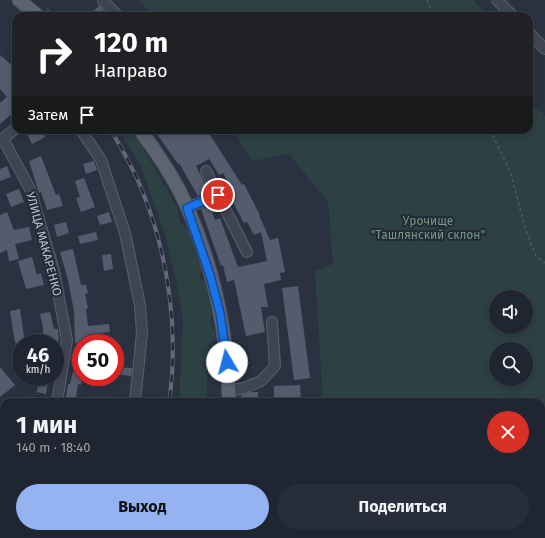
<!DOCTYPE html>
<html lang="ru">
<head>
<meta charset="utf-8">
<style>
	:root { --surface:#202631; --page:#282e39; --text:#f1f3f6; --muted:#a2a5ab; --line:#3d434d; --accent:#95b2f1 }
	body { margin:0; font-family:"Fira Sans",sans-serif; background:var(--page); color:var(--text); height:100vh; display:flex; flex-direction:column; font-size:15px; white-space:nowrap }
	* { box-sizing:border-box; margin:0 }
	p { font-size:13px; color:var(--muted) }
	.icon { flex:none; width:22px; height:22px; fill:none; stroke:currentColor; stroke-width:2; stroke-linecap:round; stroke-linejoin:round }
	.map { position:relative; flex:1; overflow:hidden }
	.panel { position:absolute; left:0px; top:398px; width:545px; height:140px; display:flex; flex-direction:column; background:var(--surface); border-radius:12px 12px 0 0; box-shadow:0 2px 6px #0003,0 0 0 1px var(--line) }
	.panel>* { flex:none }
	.guide { position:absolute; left:12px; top:12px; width:521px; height:122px; border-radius:12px; box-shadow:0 2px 6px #0003,0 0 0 1px var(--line); background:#202124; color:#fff; overflow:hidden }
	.fabs { position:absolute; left:489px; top:290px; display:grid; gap:8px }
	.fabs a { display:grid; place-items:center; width:44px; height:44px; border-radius:50%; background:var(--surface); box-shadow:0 2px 6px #0003,0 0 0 1px var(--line); font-size:20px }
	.speed { position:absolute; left:12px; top:334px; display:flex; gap:8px; font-size:20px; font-weight:700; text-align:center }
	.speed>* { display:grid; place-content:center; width:52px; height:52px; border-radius:50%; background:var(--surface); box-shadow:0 2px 6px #0003,0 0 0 1px var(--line); line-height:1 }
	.speed small { font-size:10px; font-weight:400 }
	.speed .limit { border:6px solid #d22; background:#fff; color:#111 }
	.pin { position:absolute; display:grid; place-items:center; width:34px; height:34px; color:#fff; margin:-17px; border:2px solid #fff; border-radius:50%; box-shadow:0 1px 4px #0007 }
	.me { position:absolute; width:44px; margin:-22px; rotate:352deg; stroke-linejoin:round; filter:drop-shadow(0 0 3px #0008) }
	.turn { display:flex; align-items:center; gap:14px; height:84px; padding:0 16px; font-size:18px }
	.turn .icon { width:52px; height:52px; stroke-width:2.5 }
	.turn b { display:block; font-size:28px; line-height:34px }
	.then { display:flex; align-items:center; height:38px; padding:0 16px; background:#0003; gap:8px; font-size:15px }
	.round { display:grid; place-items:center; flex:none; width:42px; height:42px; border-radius:21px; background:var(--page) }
	.headline { display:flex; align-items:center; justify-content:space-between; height:68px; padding:0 16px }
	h1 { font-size:24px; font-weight:700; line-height:30px }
	.cta { display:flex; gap:8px; margin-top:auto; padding:8px 16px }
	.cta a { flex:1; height:46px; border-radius:24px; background:var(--accent); color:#111; font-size:16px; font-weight:700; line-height:46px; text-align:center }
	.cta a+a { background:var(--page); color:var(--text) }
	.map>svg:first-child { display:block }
	.green { fill:#2d4043; fill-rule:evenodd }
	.building { fill:#545b6c }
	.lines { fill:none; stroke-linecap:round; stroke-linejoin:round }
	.minor-casing { stroke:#5a606c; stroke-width:12 }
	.major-casing { stroke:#484e5b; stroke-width:15 }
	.path { stroke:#4d5d61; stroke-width:1.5; stroke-dasharray:3 3; stroke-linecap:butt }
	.minor { stroke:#3e4551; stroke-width:10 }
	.major { stroke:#5d6471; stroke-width:13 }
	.rail-casing { stroke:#616978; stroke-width:4 }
	.rail { stroke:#232a37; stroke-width:2.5; stroke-dasharray:8; stroke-linecap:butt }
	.route-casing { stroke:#114b97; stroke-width:10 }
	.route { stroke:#1a73e8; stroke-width:7 }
	.labels { text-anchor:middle; stroke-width:4; stroke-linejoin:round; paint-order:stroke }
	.park-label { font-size:12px; fill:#759980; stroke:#232a37 }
	.street-label { font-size:12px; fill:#bcc0cb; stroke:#232a37 }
</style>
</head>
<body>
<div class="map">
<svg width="545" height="538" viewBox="0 0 545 538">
	<rect width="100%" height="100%" fill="#2a3241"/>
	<!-- green -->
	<g class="green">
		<path d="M138,0H473L489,16H152V14Z"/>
		<path d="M529,104L543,113L545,117V538H322V534H541V402H323L315,271L333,264L328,202L289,154L252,161L233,130H529ZM496,297H526V327H496ZM496,349H526V379H496Z"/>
		<path d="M119,130H134L144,144V150L177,207L180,222L189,232L202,270L199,277L205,281L212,313L210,323L215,331L216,341L209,344L208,351L210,359L207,368V402H179L183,320L177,285L164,232L141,167Z"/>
	</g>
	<!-- building -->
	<g class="building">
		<path d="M99,6L109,16H88Z"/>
		<path d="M0,55L16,69V110L0,124V103L7,97L0,89Z"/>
		<path d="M35,130H41L45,137L32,144L27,134Z"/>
		<path d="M154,130H207L242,185L244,184L260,215H259L270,240L278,238L285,272L280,273L281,280L264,284L268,307H261L265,332L246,336L234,280L227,282L223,265L221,266L201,209L210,206L215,220L220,218L238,267L267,261L261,232L254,235L247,222L244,223L228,193L233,191L223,173L219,175L209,159L196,166L208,190L198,196L179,163L178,164Z"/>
		<path d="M41,156L56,195L59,194L63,206L47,210L41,192L39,193L29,161Z"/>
		<path d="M94,161L97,170L86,174L83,164Z"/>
		<path d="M7,166L11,177L0,181V169Z"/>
		<path d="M84,178L95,207L81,212L76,198L80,197L75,181Z"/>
		<path d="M19,189L24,202L11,207L6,194Z"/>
		<path d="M7,212L14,230L29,227L32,240L15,244L19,259L9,261L7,250L0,253V215Z"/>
		<path d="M109,212L112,222L100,225L97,216Z"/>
		<path d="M66,222L69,233L57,237L54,225Z"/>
		<path d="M96,232L98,240L80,244L78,236Z"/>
		<path d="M73,249L81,285H86L88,293L85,294L88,308L86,309L88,326L109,324L110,332L89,334V343H75L74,311L68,280L60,252Z"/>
		<path d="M111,254L113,269L104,271L102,255Z"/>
		<path d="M32,257L37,275L41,273L44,285L26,289L18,261Z"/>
		<path d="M298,286L310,378L294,380L282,288Z"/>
		<path d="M20,309L25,343H15L10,311Z"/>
		<path d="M50,312L54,329H58L59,341H43V327L40,314Z"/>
		<path d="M77,355L81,356V377H83L81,385L78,384L75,402H65L68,384H70L73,372H74Z"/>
		<path d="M0,367L15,385L0,397Z"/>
		<path d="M115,367L132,368L131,376L115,374Z"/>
		<path d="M39,377H49L46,394L37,392Z"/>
		<path d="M300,385L301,402H274V386Z"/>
		<path d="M251,392H258V402H242L241,395Z"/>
	</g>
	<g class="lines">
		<defs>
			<g id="minor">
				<path d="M497,0L513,16"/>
				<path d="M103,1L118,16"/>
				<path d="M529,33L545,49"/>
				<path d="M81,130L101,160L125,233L140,305L142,333L135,402"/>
				<path d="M3,139L30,189L54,271L67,340L57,402"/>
				<path d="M0,141L16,128"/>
				<path d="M218,195L247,252"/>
				<path d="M187,208L218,195L206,171"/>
				<path d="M229,391L244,388L261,381L275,366L272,322"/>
				<path d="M233,534L240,538"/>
				<path d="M5,538L9,534"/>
				<path d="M96,538L97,534"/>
			</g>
			<g id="major">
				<path d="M19,0L38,16"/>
				<path d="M140,130C158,154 176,181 188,209C214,270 228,336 229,402"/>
				<path d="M189,538L192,534"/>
			</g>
		</defs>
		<!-- minor casing -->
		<use href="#minor" class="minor-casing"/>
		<!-- major casing -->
		<use href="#major" class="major-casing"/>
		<!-- path -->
		<g class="path">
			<path d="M427,0L429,5L435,16"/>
			<path d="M47,9L55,16"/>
			<path d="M490,130L510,171L526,231L536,256L545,263"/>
		</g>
		<!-- minor -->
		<use href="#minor" class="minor"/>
		<!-- major -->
		<use href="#major" class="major"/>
		<defs>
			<g id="rail">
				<path d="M111,130C123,151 136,173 144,195C169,260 179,333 169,402"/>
				<path d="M126,538L128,534"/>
			</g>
		</defs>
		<!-- rail casing -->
		<use href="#rail" class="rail-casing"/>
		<!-- rail -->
		<use href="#rail" class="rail"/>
	</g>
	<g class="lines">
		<defs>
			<path id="route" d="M218,195L187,208L210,275L220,313L227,362"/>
		</defs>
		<!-- route casing -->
		<use href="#route" class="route-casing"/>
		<!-- route -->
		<use href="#route" class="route"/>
	</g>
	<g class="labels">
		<!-- park labels -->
		<g class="park-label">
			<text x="428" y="225">Урочище<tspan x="428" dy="14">"Ташлянский склон"</tspan></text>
		</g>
		<!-- street labels -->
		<g class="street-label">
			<text transform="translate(44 244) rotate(75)" y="4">УЛИЦА МАКАРЕНКО</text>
		</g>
	</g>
</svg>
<div class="fabs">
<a><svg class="icon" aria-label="sound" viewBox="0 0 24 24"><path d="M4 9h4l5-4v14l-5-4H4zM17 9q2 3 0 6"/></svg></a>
<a><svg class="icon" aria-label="search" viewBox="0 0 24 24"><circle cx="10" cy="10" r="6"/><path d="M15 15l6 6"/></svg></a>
</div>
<div class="speed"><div>46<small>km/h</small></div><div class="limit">50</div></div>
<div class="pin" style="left:218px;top:195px;background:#d93025"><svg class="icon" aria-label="arrive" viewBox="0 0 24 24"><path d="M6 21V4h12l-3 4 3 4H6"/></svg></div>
<svg class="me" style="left:227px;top:362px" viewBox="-20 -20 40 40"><circle r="19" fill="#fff"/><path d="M0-13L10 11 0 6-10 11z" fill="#1a73e8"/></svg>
<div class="guide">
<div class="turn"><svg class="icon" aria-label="right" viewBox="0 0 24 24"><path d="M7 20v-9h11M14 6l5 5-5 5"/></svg><div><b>120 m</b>Направо</div></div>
<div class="then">Затем<svg class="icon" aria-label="arrive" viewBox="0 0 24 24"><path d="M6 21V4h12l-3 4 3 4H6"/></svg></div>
</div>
<section class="panel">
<div class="headline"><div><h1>1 мин</h1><p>140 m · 18:40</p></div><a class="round" style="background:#d93025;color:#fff"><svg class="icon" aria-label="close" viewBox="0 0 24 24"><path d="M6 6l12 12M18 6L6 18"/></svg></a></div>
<div class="cta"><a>Выход</a><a>Поделиться</a></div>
</section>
</div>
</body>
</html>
